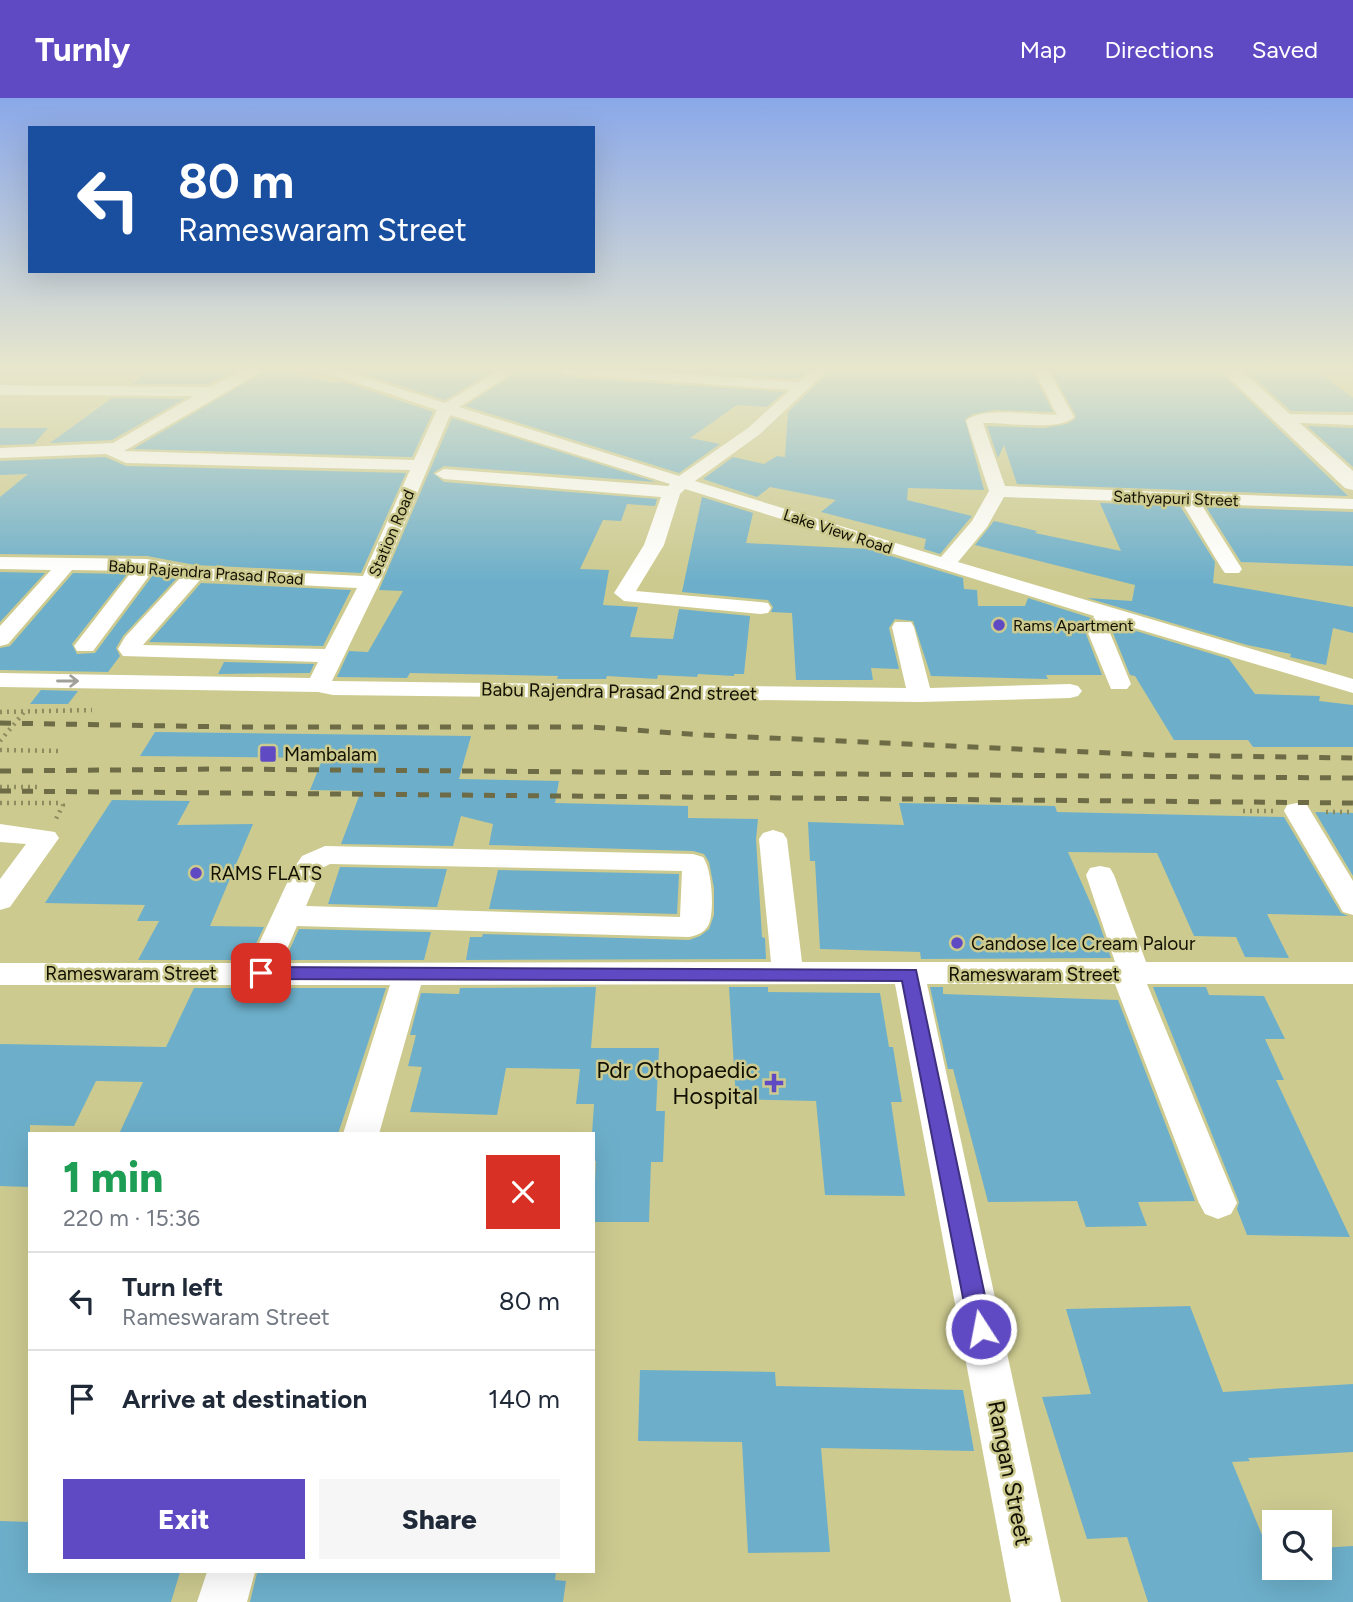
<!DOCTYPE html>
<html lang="en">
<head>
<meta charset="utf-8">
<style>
	:root { --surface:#fff; --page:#f6f6f7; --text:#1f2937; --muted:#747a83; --line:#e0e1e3; --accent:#604ac3 }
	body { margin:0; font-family:Figtree,sans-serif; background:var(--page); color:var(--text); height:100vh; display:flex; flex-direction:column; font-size:26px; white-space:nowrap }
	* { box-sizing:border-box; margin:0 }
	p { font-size:23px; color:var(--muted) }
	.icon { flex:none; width:38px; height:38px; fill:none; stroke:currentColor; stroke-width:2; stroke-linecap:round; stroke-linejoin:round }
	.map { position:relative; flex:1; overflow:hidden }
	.sheet { position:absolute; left:28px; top:1034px; width:567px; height:441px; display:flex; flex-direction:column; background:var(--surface); border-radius:0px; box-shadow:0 7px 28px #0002 }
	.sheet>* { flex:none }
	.guide { position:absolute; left:28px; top:28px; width:567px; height:147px; border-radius:0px; box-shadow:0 7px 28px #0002; background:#1a4fa0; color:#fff; overflow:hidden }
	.buttons { position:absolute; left:1262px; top:1412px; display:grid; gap:14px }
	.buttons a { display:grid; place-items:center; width:70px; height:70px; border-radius:0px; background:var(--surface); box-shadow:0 7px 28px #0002; font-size:35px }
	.pin { position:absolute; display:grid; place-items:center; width:60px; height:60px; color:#fff; margin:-30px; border-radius:14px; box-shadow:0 4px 10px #0006 }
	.me { position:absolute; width:77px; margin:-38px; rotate:349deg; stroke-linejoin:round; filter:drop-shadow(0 0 5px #0008) }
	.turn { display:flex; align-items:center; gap:24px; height:147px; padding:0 35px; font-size:32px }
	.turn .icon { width:91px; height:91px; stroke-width:2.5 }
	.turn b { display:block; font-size:49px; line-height:60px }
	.round { display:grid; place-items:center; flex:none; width:74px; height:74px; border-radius:0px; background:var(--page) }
	.headline { display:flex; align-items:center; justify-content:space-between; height:119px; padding:0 35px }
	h1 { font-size:42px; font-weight:800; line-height:52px; color:#1e9e55 }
	.cta { display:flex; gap:14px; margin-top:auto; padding:14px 35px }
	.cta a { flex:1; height:80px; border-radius:0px; background:var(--accent); color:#fff; font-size:28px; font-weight:800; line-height:80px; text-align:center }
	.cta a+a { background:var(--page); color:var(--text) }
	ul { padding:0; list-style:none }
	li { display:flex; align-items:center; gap:21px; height:98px; padding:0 35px; border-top:2px solid var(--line) }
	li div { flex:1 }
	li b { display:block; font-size:26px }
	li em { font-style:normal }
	header { display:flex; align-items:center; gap:42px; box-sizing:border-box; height:98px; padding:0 35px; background:var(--accent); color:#fff }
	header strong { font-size:33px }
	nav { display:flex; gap:38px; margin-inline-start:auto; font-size:24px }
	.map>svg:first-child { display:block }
	.building { fill:#6dafca }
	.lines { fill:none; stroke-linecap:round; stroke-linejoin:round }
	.path { stroke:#8e8c5f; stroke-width:4.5; stroke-dasharray:2 5; stroke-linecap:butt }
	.minor { fill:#fff; fill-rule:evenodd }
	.major { fill:#fff; fill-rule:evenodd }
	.rail { stroke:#6e6c46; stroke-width:5; stroke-dasharray:11 11; stroke-linecap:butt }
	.oneway { stroke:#a09f99 }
	.route { fill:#604ac3; stroke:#3e307f; stroke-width:2 }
	.poi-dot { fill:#604ac3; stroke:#ccca8f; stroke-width:2.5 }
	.labels { text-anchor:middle; stroke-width:5; stroke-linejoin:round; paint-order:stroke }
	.far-street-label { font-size:16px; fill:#121000; stroke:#ccca8f }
	.far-poi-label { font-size:16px; fill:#121000; stroke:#ccca8f; text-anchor:start }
	.street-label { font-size:19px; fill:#121000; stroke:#ccca8f }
	.poi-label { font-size:19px; fill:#121000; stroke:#ccca8f; text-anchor:start }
	.near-poi-label { font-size:23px; fill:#121000; stroke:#ccca8f; text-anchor:end }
	.near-street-label { font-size:23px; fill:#121000; stroke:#ccca8f }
</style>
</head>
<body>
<header>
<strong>Turnly</strong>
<nav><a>Map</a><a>Directions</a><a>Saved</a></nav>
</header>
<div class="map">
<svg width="1353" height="1504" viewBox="0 0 1353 1504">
	<rect width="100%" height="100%" fill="#ccca8f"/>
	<!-- building -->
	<g class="building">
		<path d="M150,272L167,273L238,272L208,286H132Z"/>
		<path d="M267,272H281L333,285L344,284L433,314L412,359L133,351Z"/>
		<path d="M373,272H495L445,302L363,276Z"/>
		<path d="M521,272H556L566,279L784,294L767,309L737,307L690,340L720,346L679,375L465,308Z"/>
		<path d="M671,272H808L798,281Z"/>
		<path d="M831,272H1025L1032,274L1053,314L995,312L973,316L965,321L984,392L908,390L907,402L972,418L940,456L924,451L926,441L821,414L836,402L770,389L757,399L703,381L733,359L764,366L777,358L785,359L788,314Z"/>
		<path d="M1140,272H1218L1348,398L1017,386L1004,347L998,360L987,328L1044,330L1067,326L1075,321L1076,318L1052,275H1143Z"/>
		<path d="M1245,272H1314L1353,300V314L1291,313Z"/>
		<path d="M112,300L184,301L112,342L50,345Z"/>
		<path d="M452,320L656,384L444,368L433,375L444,384L657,401L655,408L627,406L621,423L603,422L580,471L609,472L603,507L638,509L630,539L673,541L679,511L750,518L744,576H734V578L698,576L697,579L658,577L657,581L607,578L606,581H557L558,578L410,575L407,580L337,579L349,553L368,554L403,493L379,492Z"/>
		<path d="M1307,328L1353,330V369Z"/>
		<path d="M0,330H48L34,346L0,347Z"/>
		<path d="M105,359L126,368L406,375L361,475L195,467L147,458L0,456V399L28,376L0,377V363Z"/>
		<path d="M702,399L753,415L746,445L868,451L963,480L964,491L977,492L978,508H1025L1028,500L1091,520L1086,536L1102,577H1046L1048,581L931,578L913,523L895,521L889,530L899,571L871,570L873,582H796L792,515L771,514L773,509L768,502L682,494Z"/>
		<path d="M1100,405L1180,408L1215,464L1213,485L1353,509V535L1333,530L1326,567L1290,559L1291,556L1247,547L1087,500L1132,503L1135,487L975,447L994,423L1037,433L1035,435L1121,453Z"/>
		<path d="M1206,409L1353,414V468L1241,464Z"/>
		<path d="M0,474L45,475L0,524Z"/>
		<path d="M73,475L127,476L72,546L77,556L95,555L153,477L176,481L123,538L116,550L120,558L108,574L0,572V550L10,548Z"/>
		<path d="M201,485L351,492L323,548L149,544Z"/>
		<path d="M1116,527L1229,561L1255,596L1320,598L1319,603L1353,607V649H1253L1248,642H1174L1135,578L1130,577L1113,535Z"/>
		<path d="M224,564L314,566L310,575L218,576Z"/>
		<path d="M41,592L78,593L68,606H30Z"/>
		<path d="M155,634L471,638L459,681L559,683L555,705L688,708V720L758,721L756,741L762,839L765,840L766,861L466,862L470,839H482L483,836L689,842L700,838L709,831L714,817V790L709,764L704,756L693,753L489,747L493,726L461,718L453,748L341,746L361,693L310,692L323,660L140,658Z"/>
		<path d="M112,702L190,703L177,727L253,726L210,828L264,829L248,862H138L159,823H137L145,807L45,805Z"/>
		<path d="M899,705L1055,708L1057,714L1284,719L1341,815L1348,818L1267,816L1289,860L1245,859L1236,839L1194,838L1157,755L1068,754L1098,822L1111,860L921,861L920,854L820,851L815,763H810L808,724L904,727Z"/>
		<path d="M1315,714L1353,715V778Z"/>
		<path d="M340,769L447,771L437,809L328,806Z"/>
		<path d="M498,772L679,776L677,816L489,811Z"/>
		<path d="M299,831L431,834L424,862H285Z"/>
		<path d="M596,889L591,950H659L656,1013H665L663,1064H651L649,1124H593L596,1063H593L592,1036L594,1006H576L580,971L506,970L497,1017L410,1014L422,969L408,968L416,937H410L421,895L459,896L460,890Z"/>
		<path d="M729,889H768V894L880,895L889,949H893L902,1004H891L905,1098L825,1097L816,1003L736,1001Z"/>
		<path d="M930,889H943V896L1118,902L1195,1103L1138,1104L1147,1128L1086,1129L1077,1103L988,1104L953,971H948Z"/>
		<path d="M1153,889H1206L1209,897L1264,898L1285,941H1265L1284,982H1276L1350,1139L1247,1137L1237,1111L1239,1104Z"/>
		<path d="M194,890H386L338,1036H119L143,984L96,983L74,1028L30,1027V1089L0,1088V946L166,949Z"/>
		<path d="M1190,1208L1223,1294L1353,1286V1354L1248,1360L1250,1363L1232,1364L1269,1454L1274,1453V1470H1320V1450L1353,1448V1504H1148L1127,1439L1087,1441L1042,1299L1091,1296L1066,1211Z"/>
		<path d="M640,1272L775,1274L776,1288L963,1292L974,1353L821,1350L830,1454L748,1455L742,1344L638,1343Z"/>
		<path d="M0,1423L30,1424V1474H180L171,1504H0Z"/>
		<path d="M292,1474H556L555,1482L566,1483L563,1504H250L257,1475Z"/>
	</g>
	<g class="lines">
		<!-- path -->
		<g class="path">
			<path d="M0,614L92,612"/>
			<path d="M0,643L25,613"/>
			<path d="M0,652L60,653"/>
			<path d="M0,689H37"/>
			<path d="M0,705H61L63,707L56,721"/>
			<path d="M1243,713H1275"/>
			<path d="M1326,714H1353"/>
		</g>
		<!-- minor -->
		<g class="minor">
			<path d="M245,272H264L124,353L414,362L437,312L318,272H341L445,305L500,272H518L459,309L679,378L748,330L790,292L566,276L559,272H631L799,284L812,272H828L760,336L695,383L941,459L972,423L989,393L966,323C981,308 1035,317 1057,317L1034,272H1048L1074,319C1059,334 1005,324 983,325L1005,388L1353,401V411L1201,406L1242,471L1239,475H1225L1222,471L1182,405L1004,399L987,429L958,464L1353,581V595L1114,524L1110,535L1131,586L1127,591H1111L1088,535L1094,518L685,391L680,396L664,447L636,493L760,504L768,505L771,510L768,515L760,516L624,503L614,495L644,447L661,399L444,381L435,376L444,371L668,388L670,386L450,317L380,484L332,583L906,590L892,529L895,524H911L914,529L930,590L1070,586L1078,588L1082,593L1078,598L1070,600L920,604L333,597L318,594L0,589V575L310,580L318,564L123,558L118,551L125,539L181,479L152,474L93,553H77L74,548L132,473L72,472L8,546L0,548V528L51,472L0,471V459L147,461L195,470L363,478L410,372L126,365L106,356L0,360V350L113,345L194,298L0,297V287L209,289ZM200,482L357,490L325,551L143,547Z"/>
			<path d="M1285,316L1353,317V327L1279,324L1277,321L1279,318Z"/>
			<path d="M1297,705L1307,707L1353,783V817L1343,814L1284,713L1287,707Z"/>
			<path d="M0,726L55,734L59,740L10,809L0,812V781L26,746L0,744Z"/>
			<path d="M773,732L783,735L787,741L802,864H1115L1086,777L1090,770L1100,768L1110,770L1114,777L1146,864H1353V886H1147L1237,1105L1231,1116L1218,1121L1205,1116L1199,1105L1115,886H927L1061,1504H1011L895,886L421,887L379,1036H343L390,887H0V865H250L294,770L302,758L325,748L693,756L703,759C712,772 714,808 710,823C707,834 698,837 689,839L297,828L281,865L771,864L759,741L763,735ZM330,766L682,773L680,819L306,808L322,770Z"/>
			<path d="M207,1474H255L247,1504H197Z"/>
		</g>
		<!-- major -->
		<path class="major" d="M1221,272H1241L1353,373V392L1345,390Z"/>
		<!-- rail -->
		<g class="rail">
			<path d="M0,625L233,629H589L705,637L1153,657L1353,660"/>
			<path d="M0,673L217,671L1353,680"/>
			<path d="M0,693L1353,705"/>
		</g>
	</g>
	<!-- one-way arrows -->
	<defs><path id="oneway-shaft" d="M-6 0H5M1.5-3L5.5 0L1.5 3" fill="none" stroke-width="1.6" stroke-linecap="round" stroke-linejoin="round" transform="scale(1.75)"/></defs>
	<use class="oneway" href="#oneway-shaft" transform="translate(68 583)"/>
	<!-- sky -->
	<linearGradient id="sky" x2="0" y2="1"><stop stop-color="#8aa8e9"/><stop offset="0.56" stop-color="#e8e7cd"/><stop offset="1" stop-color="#e8e7cd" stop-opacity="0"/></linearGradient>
	<rect width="1353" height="483" fill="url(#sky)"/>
	<!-- route -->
	<path class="route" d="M261,869L916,872L992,1231L989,1239L981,1242L972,1239L969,1231L902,883L261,881L254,880L252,875L254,871Z"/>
	<!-- markers -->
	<g class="poi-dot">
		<circle cx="999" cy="527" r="7"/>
		<rect x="259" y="647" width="18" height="18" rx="3.5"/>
		<circle cx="196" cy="775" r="7"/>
		<circle cx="957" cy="845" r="7"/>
		<path d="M770.5 974.5h7v7h7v7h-7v7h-7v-7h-7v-7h7z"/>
	</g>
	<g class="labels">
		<!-- far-street labels -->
		<g class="far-street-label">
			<text transform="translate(1176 400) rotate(2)" y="6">Sathyapuri Street</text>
			<text transform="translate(838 433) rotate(18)" y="6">Lake View Road</text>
			<text transform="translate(391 435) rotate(-67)" y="6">Station Road</text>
			<text transform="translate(206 474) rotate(4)" y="6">Babu Rajendra Prasad Road</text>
		</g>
		<!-- far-poi labels -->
		<g class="far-poi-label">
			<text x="1013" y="533">Rams Apartment</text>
		</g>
		<!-- street labels -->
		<g class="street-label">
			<text transform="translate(619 593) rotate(1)" y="7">Babu Rajendra Prasad 2nd street</text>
			<text x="131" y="882">Rameswaram Street</text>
			<text x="1034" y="883">Rameswaram Street</text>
		</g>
		<!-- poi labels -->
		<g class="poi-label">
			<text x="284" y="663">Mambalam</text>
			<text x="210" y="782">RAMS FLATS</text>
			<text x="971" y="852">Candose Ice Cream Palour</text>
		</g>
		<!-- near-poi labels -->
		<g class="near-poi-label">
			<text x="758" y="980">Pdr Othopaedic<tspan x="758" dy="26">Hospital</tspan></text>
		</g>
		<!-- near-street labels -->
		<g class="near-street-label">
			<text transform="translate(1010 1375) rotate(79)" y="8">Rangan Street</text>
		</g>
	</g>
</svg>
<div class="buttons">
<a><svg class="icon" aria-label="search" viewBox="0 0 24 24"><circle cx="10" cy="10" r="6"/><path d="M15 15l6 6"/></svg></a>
</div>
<div class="pin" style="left:261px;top:875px;background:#d93025"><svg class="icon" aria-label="arrive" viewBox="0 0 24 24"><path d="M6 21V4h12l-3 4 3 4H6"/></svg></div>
<svg class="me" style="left:981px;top:1231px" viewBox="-20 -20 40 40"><circle r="17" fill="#604ac3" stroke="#fff" stroke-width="3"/><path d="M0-11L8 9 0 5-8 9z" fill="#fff"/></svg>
<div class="guide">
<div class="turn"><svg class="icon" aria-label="left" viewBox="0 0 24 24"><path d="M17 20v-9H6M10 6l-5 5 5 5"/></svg><div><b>80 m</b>Rameswaram Street</div></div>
</div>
<section class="sheet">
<div class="headline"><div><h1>1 min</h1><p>220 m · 15:36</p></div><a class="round" style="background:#d93025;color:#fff"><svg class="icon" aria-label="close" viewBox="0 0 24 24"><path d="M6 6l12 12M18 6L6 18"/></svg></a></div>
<ul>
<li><svg class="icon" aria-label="left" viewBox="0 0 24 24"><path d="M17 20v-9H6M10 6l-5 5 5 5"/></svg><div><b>Turn left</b><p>Rameswaram Street</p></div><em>80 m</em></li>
<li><svg class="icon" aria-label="arrive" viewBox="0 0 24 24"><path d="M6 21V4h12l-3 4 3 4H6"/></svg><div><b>Arrive at destination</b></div><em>140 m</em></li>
</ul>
<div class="cta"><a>Exit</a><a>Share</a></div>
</section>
</div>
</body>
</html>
